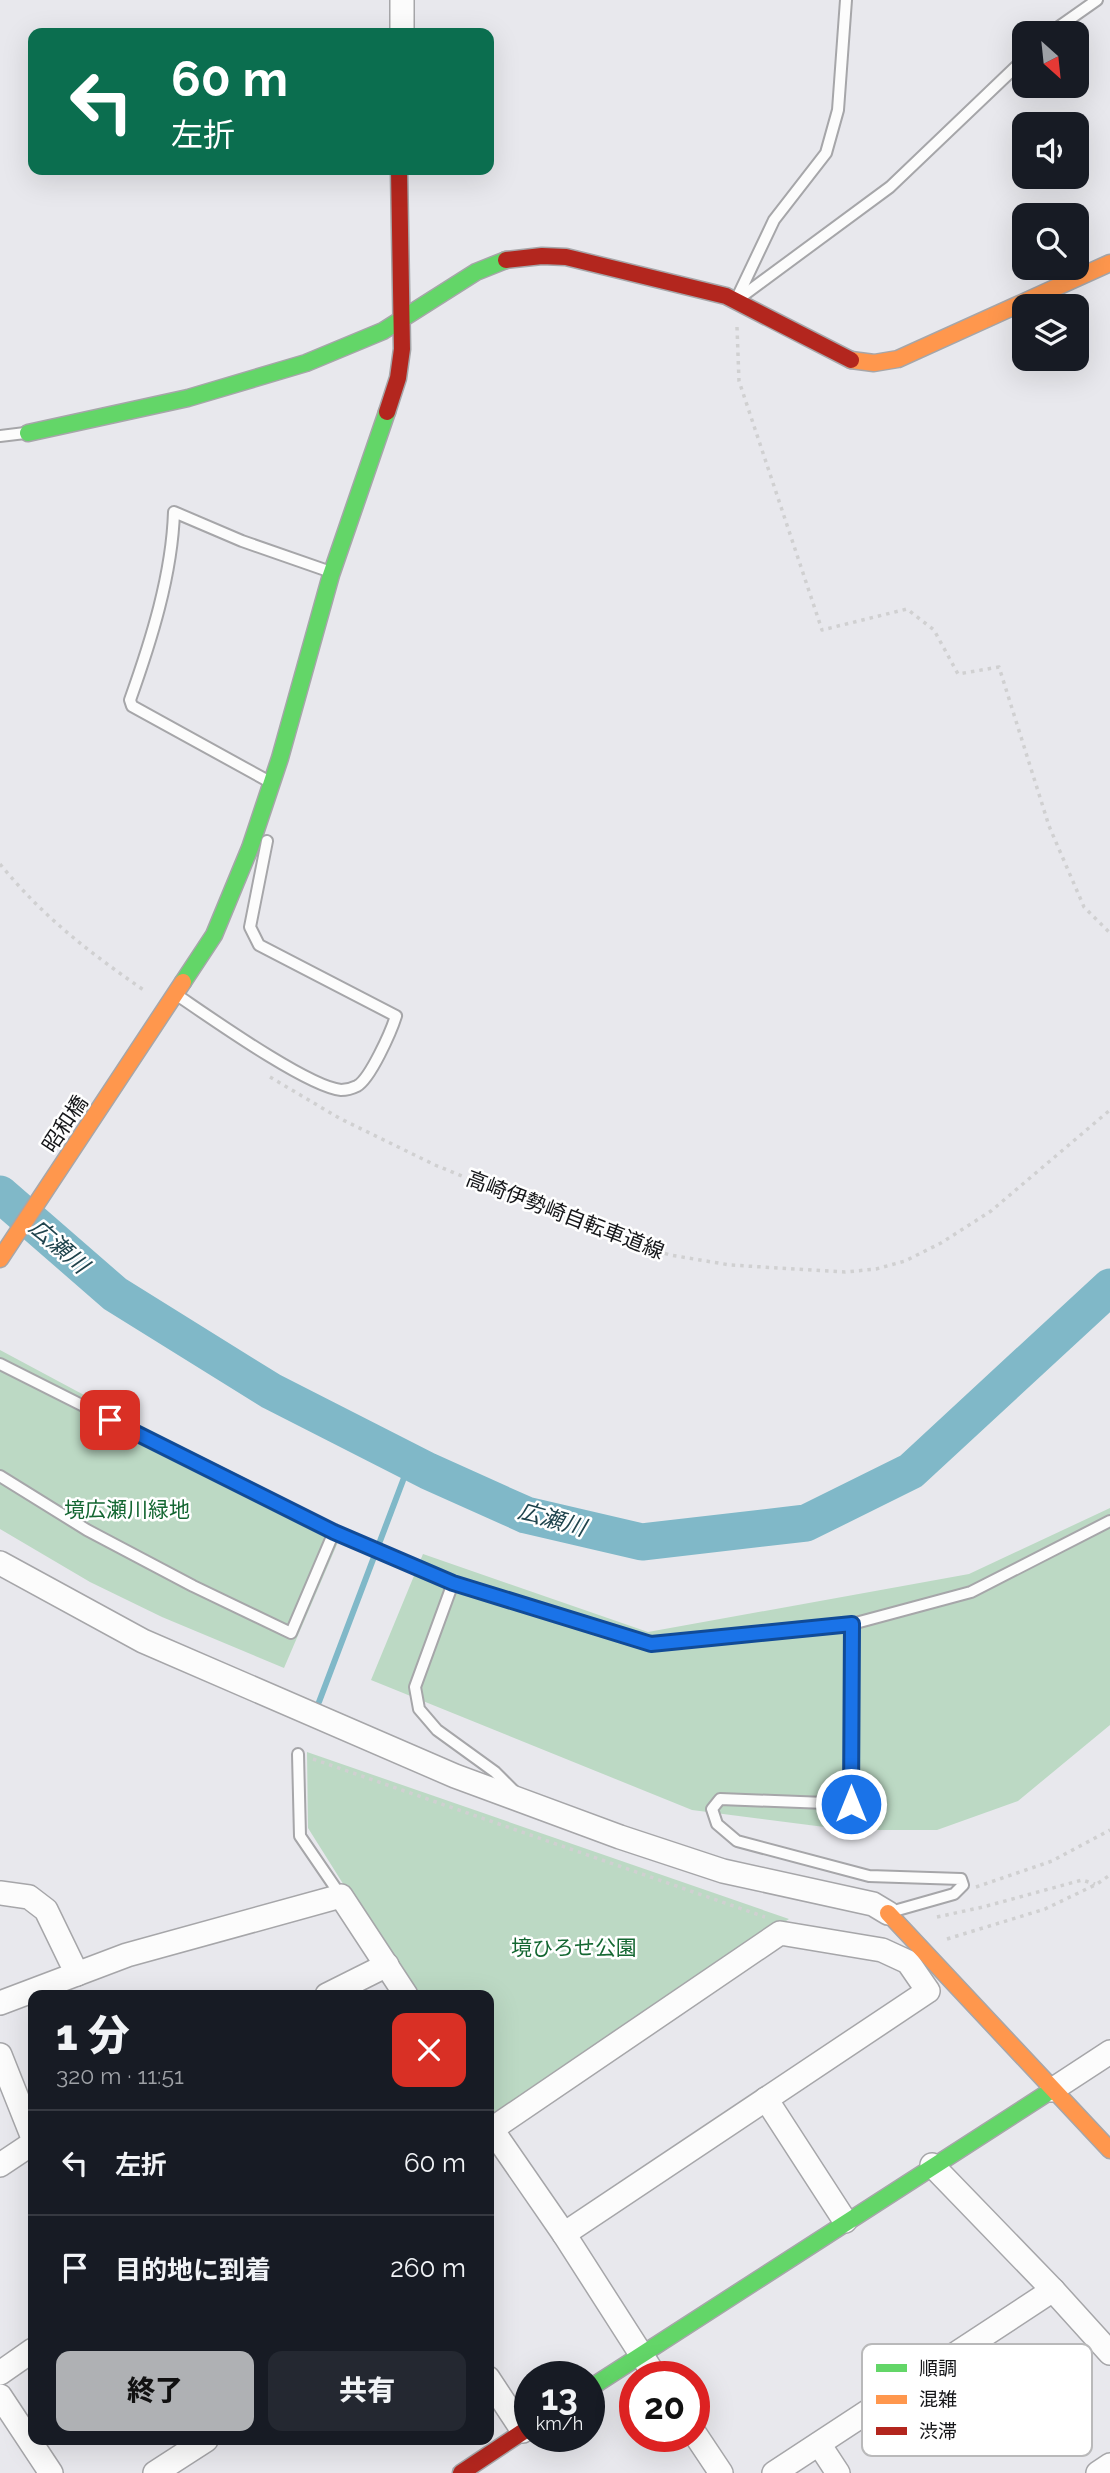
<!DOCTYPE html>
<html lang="ja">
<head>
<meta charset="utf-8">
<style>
	:root { --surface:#171b24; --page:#242831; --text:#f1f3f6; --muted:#9ea1a6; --line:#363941; --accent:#afb1b4 }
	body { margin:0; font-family:Raleway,"Noto Sans JP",sans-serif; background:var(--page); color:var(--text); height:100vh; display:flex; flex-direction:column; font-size:26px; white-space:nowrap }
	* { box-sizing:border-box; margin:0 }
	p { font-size:23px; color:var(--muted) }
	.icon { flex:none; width:38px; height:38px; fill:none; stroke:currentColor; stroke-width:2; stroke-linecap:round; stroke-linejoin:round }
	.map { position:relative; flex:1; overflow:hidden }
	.side { position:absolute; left:28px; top:1990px; width:466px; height:455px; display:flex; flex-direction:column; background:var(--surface); border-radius:14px; box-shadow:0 7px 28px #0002 }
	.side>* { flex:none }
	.banner { position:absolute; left:28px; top:28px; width:466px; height:147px; border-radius:14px; box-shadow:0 7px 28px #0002; background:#0b6e4f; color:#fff; overflow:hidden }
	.needle { width:46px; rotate:153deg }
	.controls { position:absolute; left:1012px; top:21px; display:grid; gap:14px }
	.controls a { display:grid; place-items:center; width:77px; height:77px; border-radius:14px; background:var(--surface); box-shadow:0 7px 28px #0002; font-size:35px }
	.speed { position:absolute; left:514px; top:2361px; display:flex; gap:14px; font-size:35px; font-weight:700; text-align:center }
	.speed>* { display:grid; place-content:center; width:91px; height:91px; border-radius:50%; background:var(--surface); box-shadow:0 7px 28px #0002; line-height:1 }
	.speed small { font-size:18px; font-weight:400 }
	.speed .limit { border:10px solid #d22; background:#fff; color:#111 }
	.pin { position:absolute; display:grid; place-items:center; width:60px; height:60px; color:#fff; margin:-30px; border-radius:14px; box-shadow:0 4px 10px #0006 }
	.me { position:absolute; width:77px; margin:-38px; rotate:0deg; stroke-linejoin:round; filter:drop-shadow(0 0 5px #0008) }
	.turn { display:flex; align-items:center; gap:24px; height:147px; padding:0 28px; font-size:32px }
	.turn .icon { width:91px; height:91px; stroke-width:2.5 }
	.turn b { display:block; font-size:49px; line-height:60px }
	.round { display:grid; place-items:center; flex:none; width:74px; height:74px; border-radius:14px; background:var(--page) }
	.head { display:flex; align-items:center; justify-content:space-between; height:119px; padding:0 28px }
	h1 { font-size:42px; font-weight:800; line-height:52px }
	.cta { display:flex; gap:14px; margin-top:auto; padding:14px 28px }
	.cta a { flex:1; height:80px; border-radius:14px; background:var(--accent); color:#111; font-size:28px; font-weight:800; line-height:80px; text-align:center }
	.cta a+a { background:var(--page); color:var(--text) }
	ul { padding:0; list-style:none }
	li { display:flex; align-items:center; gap:21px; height:105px; padding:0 28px; border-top:2px solid var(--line) }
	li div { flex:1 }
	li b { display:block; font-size:26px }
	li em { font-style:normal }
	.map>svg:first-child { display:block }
	.green { fill:#bcd9c4 }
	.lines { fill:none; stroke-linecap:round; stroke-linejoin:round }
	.stream { stroke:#80b8c8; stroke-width:6 }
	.river { stroke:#80b8c8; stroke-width:37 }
	.lane-casing { stroke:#a6a6a9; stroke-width:14 }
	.street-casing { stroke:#a6a6a9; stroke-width:26 }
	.fast-casing { stroke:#a6a6a9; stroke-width:19 }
	.slow-casing { stroke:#a6a6a9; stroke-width:19 }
	.jam-casing { stroke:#a6a6a9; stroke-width:19 }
	.path { stroke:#d0d0d1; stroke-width:3.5; stroke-dasharray:3.5 5; stroke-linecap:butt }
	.lane { stroke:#fcfcfc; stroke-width:10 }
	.street { stroke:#fcfcfc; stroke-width:23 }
	.fast { stroke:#63d668; stroke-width:16 }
	.slow { stroke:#ff974d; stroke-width:16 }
	.jam { stroke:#b3261e; stroke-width:16 }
	.route-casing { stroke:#114b97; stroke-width:18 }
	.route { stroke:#1a73e8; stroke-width:12 }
	.labels { text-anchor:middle; stroke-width:5; stroke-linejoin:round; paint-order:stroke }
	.street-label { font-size:21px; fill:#151619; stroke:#fff }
	.park-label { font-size:21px; fill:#146732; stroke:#fff }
	.water-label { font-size:23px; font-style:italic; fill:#1f444d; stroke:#fff }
	.key { fill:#fff; stroke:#b9b9ba; stroke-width:2 }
	.key-label { font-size:19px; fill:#151619 }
</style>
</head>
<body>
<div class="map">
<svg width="1110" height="2473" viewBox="0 0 1110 2473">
	<rect width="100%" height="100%" fill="#e8e8ed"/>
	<!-- green -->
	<g class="green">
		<path d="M0,1350L140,1425L344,1528L284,1668L162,1617L90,1582L0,1529Z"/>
		<path d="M1110,1508V1725L1018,1801L937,1830H848L692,1810L371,1680L423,1554L648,1632L969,1574Z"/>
		<path d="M307,1752L789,1919L492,2123L488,2116V1995H413L308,1828Z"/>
	</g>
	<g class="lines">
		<!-- stream -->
		<path class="stream" d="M319,1702L410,1462"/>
		<!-- river -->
		<path class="river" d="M0,1194L115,1294L271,1391L428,1471L526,1515L642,1542L806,1523L911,1471L1110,1287"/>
		<defs>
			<g id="lane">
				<path d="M1050,33L1097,0"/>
				<path d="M741,297L890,187L1024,59"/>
				<path d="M737,298L774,220L826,153L838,110L846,0"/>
				<path d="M0,436L25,433"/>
				<path d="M270,782L132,706L130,700C151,641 172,575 174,512L242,541L331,572"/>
				<path d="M177,995C208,1016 308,1087 341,1090C345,1090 353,1088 357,1086C370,1079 391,1032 396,1016L259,945L250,927L267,841"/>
				<path d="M0,1364L334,1532L453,1583L651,1644L852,1624L971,1592L1110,1521"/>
				<path d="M0,1476L87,1530L193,1586L291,1633L334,1532"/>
				<path d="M453,1583L415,1687L419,1709L437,1730L495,1772L514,1791"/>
				<path d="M852,1624L851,1804L720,1799L712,1809L717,1824L737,1841L869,1876L961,1879L963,1885L954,1894L894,1911"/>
				<path d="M298,1754L300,1836L341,1896"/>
			</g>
			<g id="street">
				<path d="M402,33V0"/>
				<path d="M0,1563L143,1641L455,1776L620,1837L723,1871L873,1904L888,1913"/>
				<path d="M0,1893L29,1897L46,1910L77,1974"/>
				<path d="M327,1995L387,1965"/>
				<path d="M0,2003L127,1955L341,1896L406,1995"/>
				<path d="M0,2055L33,2138"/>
				<path d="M1052,2090L1110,2052"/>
				<path d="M766,2099L845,2221"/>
				<path d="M488,2124L564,2234L655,2376"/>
				<path d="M492,2129L780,1933L882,1950L908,1962L928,1991L564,2234"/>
				<path d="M0,2165L33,2143"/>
				<path d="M932,2165L1053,2290L1110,2353"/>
				<path d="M0,2373L33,2350"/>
				<path d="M488,2378L523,2431"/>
				<path d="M0,2396L51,2473"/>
				<path d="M695,2434L721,2473"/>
				<path d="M819,2444L838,2473"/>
				<path d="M155,2473L206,2440"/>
				<path d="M774,2473L1053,2290"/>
				<path d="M1098,2473L1110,2465"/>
			</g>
			<g id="fast">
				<path d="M28,433L188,398L306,363L383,331L476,272L506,260"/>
				<path d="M183,982L214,935L250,848L280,758L331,575L387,412"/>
				<path d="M590,2388L1052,2090"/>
			</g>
			<g id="slow">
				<path d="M851,360L874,363L898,359L1110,263"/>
				<path d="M0,1259L183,982"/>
				<path d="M888,1913L1110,2150"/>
			</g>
			<g id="jam">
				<path d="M506,260L542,256L566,257L726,296L851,360"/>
				<path d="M387,412L398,378L402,349L399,170"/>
				<path d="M461,2473L530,2427"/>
			</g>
		</defs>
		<!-- lane casing -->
		<use href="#lane" class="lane-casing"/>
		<!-- street casing -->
		<use href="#street" class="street-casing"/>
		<!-- fast casing -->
		<use href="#fast" class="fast-casing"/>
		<!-- slow casing -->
		<use href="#slow" class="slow-casing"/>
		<!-- jam casing -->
		<use href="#jam" class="jam-casing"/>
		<!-- path -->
		<g class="path">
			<path d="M737,327L739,381L822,630L907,609L934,630L958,674L999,667L1049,826L1084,907L1110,933"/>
			<path d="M0,864C44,918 89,952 145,991"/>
			<path d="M270,1077L339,1118L435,1165L609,1236L670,1255L730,1265L845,1272L876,1269L905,1261L941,1243L991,1211L1110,1110"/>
			<path d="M313,1759L765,1917"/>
			<path d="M976,1887L1052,1861L1110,1830"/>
			<path d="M937,1917L983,1907L1082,1880L1095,1884"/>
			<path d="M947,1939L1045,1909L1097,1884L1110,1875"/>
		</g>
		<!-- lane -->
		<use href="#lane" class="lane"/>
		<!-- street -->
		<use href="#street" class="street"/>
		<!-- fast -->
		<use href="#fast" class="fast"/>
		<!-- slow -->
		<use href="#slow" class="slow"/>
		<!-- jam -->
		<use href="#jam" class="jam"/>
	</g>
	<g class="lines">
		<defs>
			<path id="route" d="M110,1420L334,1532L453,1583L651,1644L852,1624L851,1804"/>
		</defs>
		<!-- route casing -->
		<use href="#route" class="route-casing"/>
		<!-- route -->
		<use href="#route" class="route"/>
	</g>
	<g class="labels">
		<!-- street labels -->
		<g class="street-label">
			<text transform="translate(65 1124) rotate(-56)" y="7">昭和橋</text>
			<text transform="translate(565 1215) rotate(21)" y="7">高崎伊勢崎自転車道線</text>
		</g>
		<!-- park labels -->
		<g class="park-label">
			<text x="127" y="1517">境広瀬川緑地</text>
			<text x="574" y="1955">境ひろせ公園</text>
		</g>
		<!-- water labels -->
		<g class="water-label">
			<text transform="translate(59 1246) rotate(41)" y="8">広瀬川</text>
			<text transform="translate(552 1519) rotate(16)" y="8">広瀬川</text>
		</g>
	</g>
	<!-- legend -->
	<rect x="862" y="2344" width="230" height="112" rx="10" class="key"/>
	<rect x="876" y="2364" width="31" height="8" fill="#63d668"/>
	<rect x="876" y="2395" width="31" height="9" fill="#ff974d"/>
	<rect x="876" y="2427" width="31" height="8" fill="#b3261e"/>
	<g class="key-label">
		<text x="919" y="2375">順調</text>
		<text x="919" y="2406">混雑</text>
		<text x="919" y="2438">渋滞</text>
	</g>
</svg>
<div class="controls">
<a><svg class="needle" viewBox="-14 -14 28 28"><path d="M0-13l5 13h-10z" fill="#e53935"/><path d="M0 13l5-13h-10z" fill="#9ea1a6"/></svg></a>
<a><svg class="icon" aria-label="sound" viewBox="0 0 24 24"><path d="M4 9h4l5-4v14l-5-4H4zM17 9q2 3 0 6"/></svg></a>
<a><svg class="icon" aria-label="search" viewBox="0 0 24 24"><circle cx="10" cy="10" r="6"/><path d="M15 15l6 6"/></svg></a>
<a><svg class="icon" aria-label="layers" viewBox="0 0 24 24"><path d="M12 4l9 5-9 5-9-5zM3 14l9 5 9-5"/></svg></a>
</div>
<div class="speed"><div>13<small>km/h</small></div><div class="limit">20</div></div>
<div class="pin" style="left:110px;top:1420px;background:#d93025"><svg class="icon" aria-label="arrive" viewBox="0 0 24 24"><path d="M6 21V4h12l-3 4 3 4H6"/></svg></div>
<svg class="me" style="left:851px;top:1804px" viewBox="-20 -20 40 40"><circle r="17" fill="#1a73e8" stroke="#fff" stroke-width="3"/><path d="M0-11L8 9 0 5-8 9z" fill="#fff"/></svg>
<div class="banner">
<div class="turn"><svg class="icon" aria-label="left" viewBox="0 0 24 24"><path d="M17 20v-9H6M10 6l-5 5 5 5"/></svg><div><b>60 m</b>左折</div></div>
</div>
<section class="side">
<div class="head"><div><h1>1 分</h1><p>320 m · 11:51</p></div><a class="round" style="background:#d93025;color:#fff"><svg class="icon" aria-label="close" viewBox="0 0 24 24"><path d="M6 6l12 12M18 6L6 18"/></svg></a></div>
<ul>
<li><svg class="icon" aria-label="left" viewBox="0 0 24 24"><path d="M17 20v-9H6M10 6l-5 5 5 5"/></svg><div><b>左折</b></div><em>60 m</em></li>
<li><svg class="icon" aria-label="arrive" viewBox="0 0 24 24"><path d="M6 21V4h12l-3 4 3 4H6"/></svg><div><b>目的地に到着</b></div><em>260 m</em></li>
</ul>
<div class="cta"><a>終了</a><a>共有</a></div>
</section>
</div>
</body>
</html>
